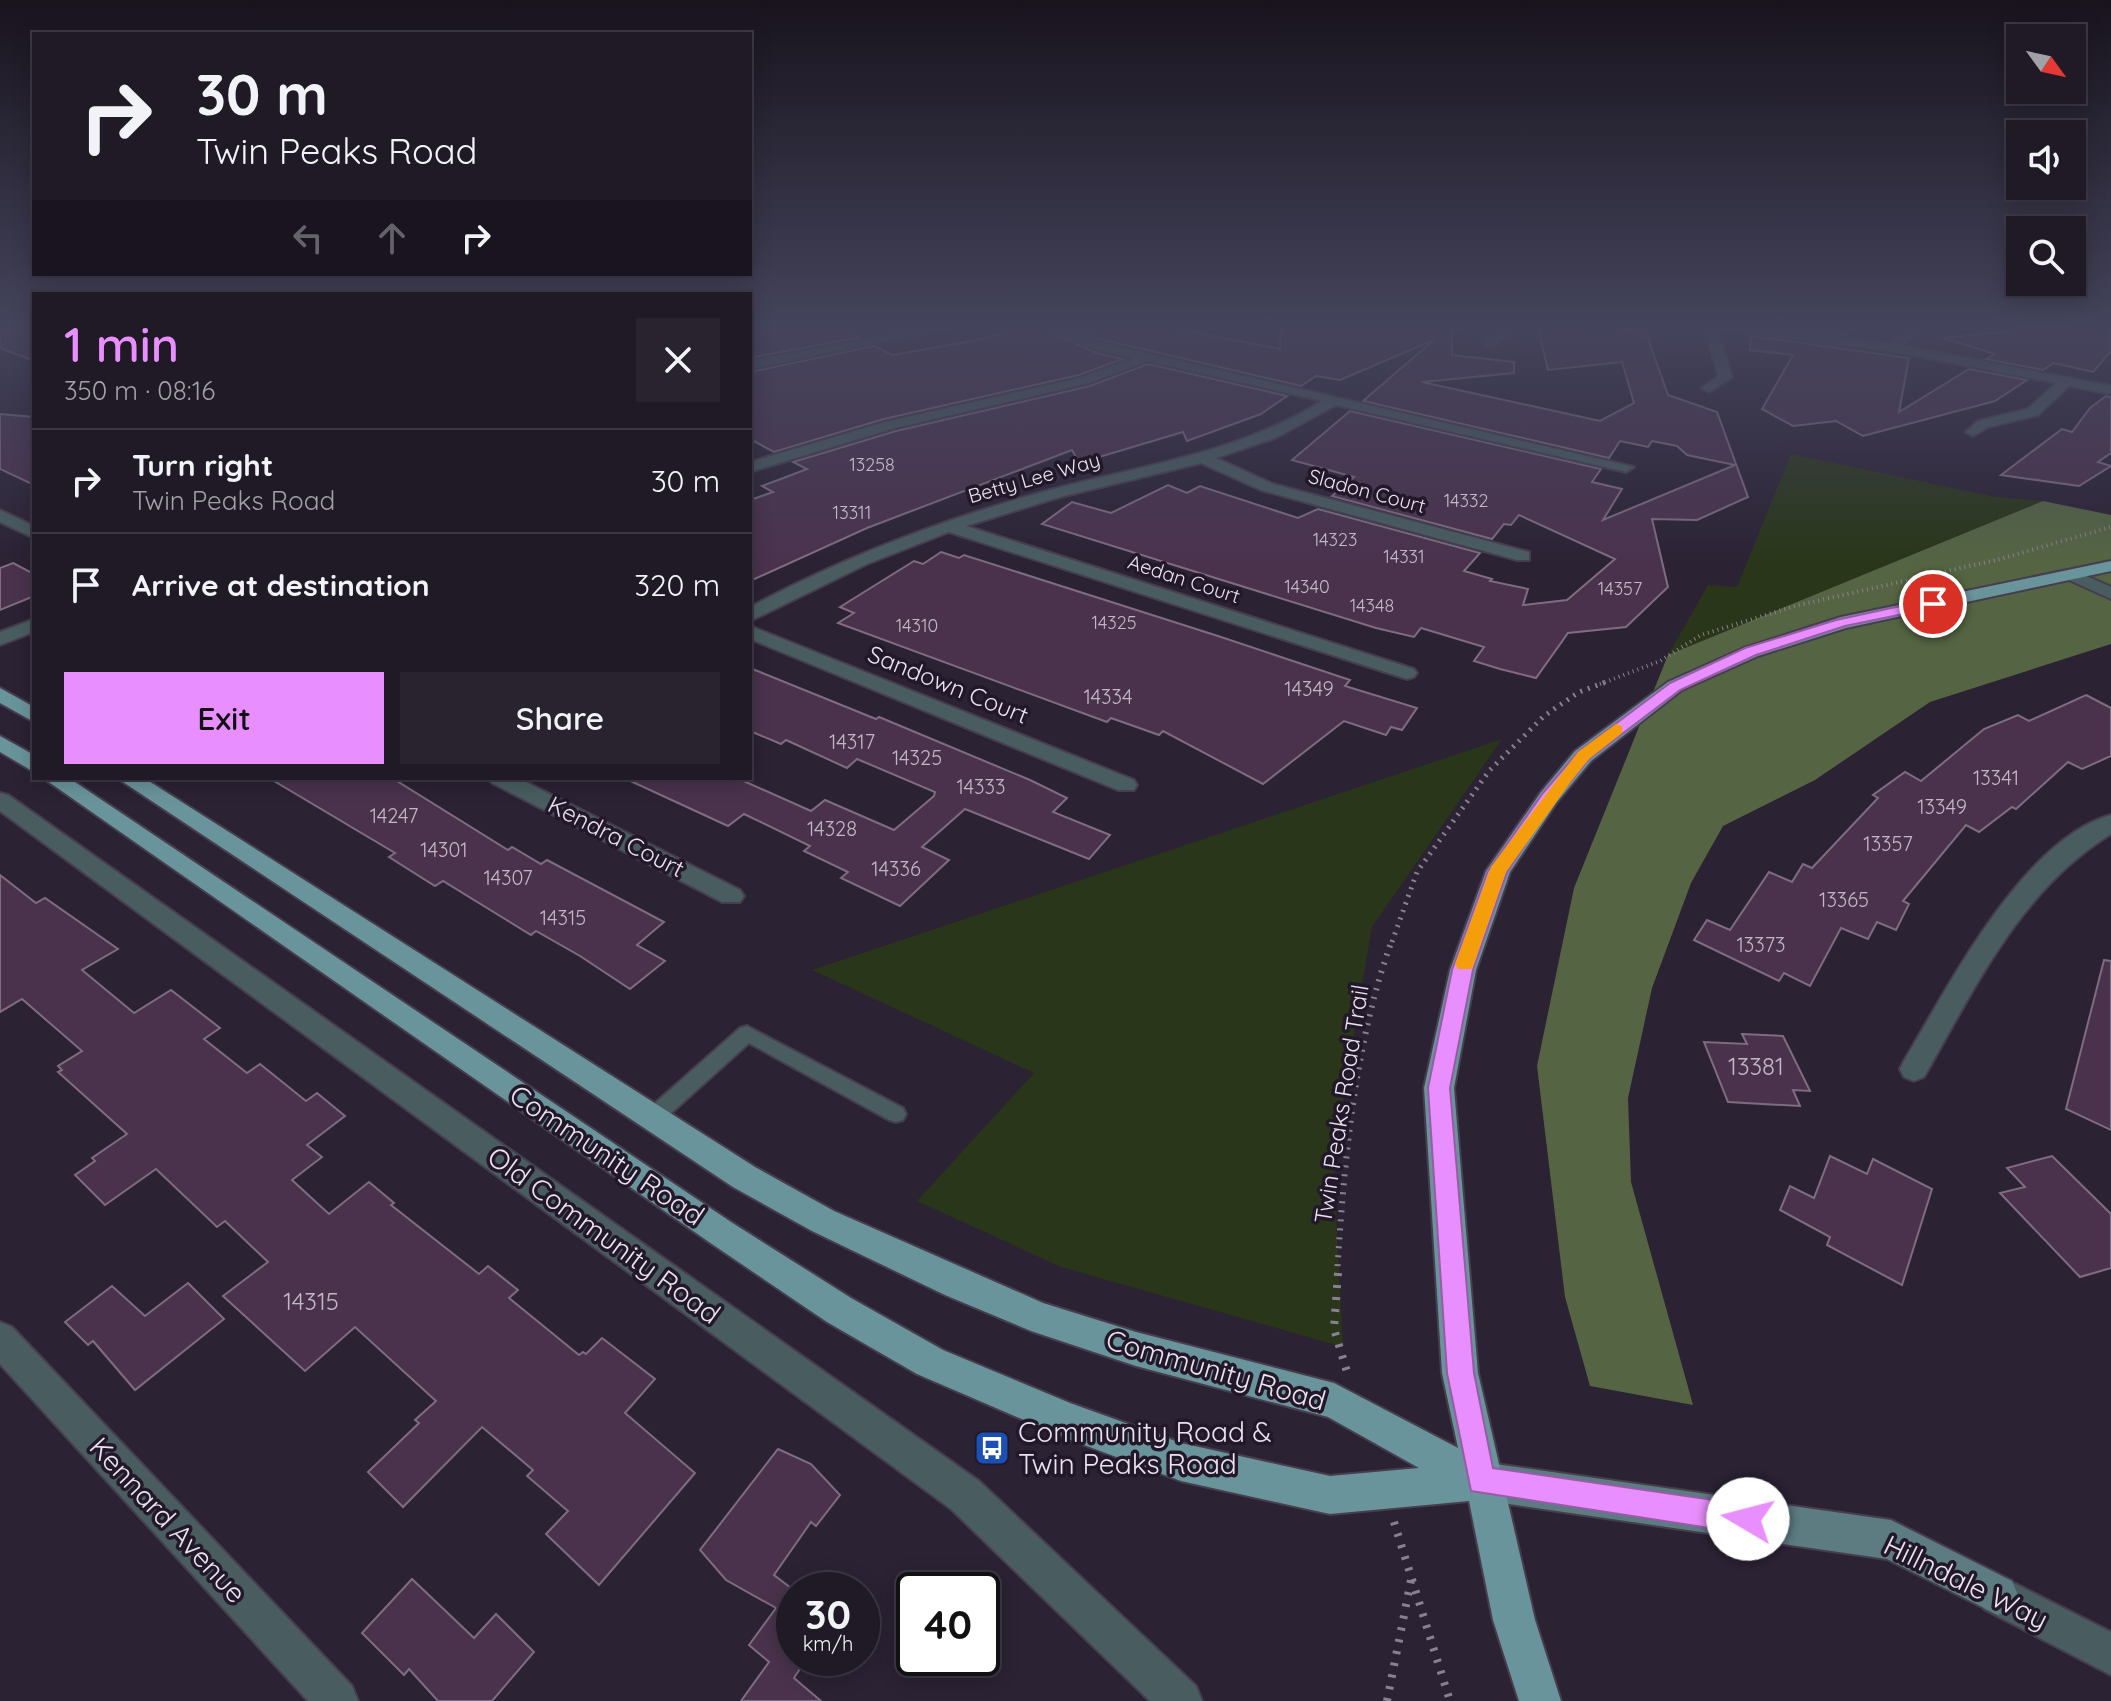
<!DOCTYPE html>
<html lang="en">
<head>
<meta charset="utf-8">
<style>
	:root { --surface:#201a27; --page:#28232f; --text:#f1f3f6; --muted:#a2a1a7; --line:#3d3844; --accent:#e98efe }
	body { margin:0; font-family:Quicksand,sans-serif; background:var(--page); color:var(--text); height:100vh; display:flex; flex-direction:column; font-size:30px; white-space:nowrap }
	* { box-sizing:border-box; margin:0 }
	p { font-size:26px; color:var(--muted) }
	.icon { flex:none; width:44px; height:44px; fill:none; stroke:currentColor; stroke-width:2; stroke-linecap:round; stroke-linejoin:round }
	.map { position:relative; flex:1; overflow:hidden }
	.panel { position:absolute; left:32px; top:292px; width:720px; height:488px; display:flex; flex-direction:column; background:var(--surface); border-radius:0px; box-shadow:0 4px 20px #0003,0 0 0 2px var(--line) }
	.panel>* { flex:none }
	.top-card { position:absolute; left:32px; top:32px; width:720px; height:244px; border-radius:0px; box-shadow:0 4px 20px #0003,0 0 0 2px var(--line); background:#201a27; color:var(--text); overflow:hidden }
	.needle { width:52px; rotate:123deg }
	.fabs { position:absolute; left:2006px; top:24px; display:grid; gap:16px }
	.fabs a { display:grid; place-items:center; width:80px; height:80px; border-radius:0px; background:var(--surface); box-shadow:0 4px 20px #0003,0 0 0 2px var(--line); font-size:40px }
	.speed { position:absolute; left:776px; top:1572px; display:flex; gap:16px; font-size:40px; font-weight:700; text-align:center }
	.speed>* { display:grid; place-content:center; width:104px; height:104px; border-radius:50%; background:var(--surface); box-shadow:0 4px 20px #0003,0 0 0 2px var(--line); line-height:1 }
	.speed small { font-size:20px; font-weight:400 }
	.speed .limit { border:4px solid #111; border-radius:12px; background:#fff; color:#111 }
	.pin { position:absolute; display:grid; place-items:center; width:68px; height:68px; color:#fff; margin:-34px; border:4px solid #fff; border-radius:50%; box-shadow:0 2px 8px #0007 }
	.me { position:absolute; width:88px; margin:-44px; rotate:278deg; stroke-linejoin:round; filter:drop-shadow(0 0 6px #0008) }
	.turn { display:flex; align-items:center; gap:28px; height:168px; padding:0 32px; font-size:36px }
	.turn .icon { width:104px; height:104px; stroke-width:2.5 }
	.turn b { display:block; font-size:56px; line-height:68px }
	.lanes { display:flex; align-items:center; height:76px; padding:0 32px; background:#0003; justify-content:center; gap:40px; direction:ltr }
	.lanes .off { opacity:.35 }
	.round { display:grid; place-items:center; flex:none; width:84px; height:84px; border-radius:0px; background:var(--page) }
	.headline { display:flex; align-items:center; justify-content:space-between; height:136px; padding:0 32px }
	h1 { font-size:48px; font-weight:600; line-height:60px; color:var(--accent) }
	.cta { display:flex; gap:16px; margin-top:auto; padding:16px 32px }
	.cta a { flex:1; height:92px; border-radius:0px; background:var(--accent); color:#111; font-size:32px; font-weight:600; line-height:92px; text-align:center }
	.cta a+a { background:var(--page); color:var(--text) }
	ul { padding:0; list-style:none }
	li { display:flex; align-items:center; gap:24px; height:104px; padding:0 32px; border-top:2px solid var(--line) }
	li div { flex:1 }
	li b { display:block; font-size:30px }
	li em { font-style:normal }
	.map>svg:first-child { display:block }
	.green { fill:#293619 }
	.forest { fill:#556543 }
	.building { fill:#4a324d; stroke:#7e6d80; stroke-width:2 }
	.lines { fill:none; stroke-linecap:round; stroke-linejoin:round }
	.lane-casing { stroke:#463d4e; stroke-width:4 }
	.street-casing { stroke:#463d4e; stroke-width:4 }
	.secondary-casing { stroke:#463d4e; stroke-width:4 }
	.primary-casing { stroke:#463d4e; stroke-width:4 }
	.path-far3 { stroke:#898190; stroke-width:4; stroke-dasharray:1 4; stroke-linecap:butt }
	.path-far2 { stroke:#898190; stroke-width:5; stroke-dasharray:2 6; stroke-linecap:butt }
	.path-far1 { stroke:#898190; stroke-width:6; stroke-dasharray:2 7; stroke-linecap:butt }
	.path { stroke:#898190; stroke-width:8; stroke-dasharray:3 9; stroke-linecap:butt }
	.lane { fill:#495d61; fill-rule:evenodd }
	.street { fill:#495d61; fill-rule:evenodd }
	.secondary { fill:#5c7c82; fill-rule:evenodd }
	.primary { fill:#6a949b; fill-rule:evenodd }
	.route { fill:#e98efe; stroke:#975ca5; stroke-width:2 }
	.slow { fill:#f59e0b }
	.labels { text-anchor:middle; stroke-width:7; stroke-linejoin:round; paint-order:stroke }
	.far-number-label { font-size:18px; fill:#c1b7c6 }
	.far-street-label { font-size:20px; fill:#e9e3ef; stroke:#22182a }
	.number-label { font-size:20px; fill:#c1b7c6 }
	.street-label { font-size:24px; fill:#e9e3ef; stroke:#22182a }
	.near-number-label { font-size:24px; fill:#c1b7c6 }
	.near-street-label { font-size:28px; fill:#e9e3ef; stroke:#22182a }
	.near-poi-label { font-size:28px; fill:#e9e3ef; stroke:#22182a; text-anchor:start }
</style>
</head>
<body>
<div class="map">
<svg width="2111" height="1701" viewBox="0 0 2111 1701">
	<rect width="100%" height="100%" fill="#2b2234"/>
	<!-- green -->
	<g class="green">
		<path d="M1791,454L1996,497L2043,501L1668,655L1708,585L1737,587Z"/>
		<path d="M1502,739L1372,927L1333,1158L1343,1347L1061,1267L917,1201L1034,1073L812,970Z"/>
	</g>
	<!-- forest -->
	<path class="forest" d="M2043,501L2111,515V644L1930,702L1815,780L1723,826L1691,883L1652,988L1628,1098L1631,1182L1693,1405L1590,1386L1565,1297L1537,1066L1574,888L1668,655Z"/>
	<!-- building -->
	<g class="building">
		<path d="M0,325H34V361L0,348Z"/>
		<path d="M782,325H840L859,337L750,358V333Z"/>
		<path d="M1005,325H1035L1097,353L1123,359L1079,375L884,419L774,452L750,439V372L874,346L893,355L977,340L1004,333Z"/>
		<path d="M1063,325H1157L1280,349L1281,325H1469L1452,332V355L1514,362V373L1422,382L1600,421L1634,403L1622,362L1548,370L1537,325L1645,330L1668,395L1717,412L1748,497L1697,520L1652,519L1668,587L1626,627L1568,633L1536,678L1500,669L1474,661L1484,647L1421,628L1414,637L1376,628L1042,524L1072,502L1111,513L1168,485L1187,493L1200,486L1298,518L1318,509L1480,553L1464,571L1492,579L1490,581L1528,589L1523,605L1567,600L1615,559L1519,515L1511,525L1504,524L1492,539L1332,496L1354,477L1292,460L1350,411L1601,469L1592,482L1622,489L1603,520L1735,465L1687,455L1677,446L1652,441L1648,447L1620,441L1609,458L1363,401L1434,340L1340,380L1316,376L1301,386L1108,341Z"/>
		<path d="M1767,325H1856L1847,335Z"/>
		<path d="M2002,325H2111V351L2093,372L2054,363L2043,370L1986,359L1995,354L1943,338L2013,331Z"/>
		<path d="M1751,336L1909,358L1899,412L1969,369L2027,380L1995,401L1863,436L1836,421L1793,426L1762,409L1793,355L1750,350Z"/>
		<path d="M1148,364L1287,396L1261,414L1187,441L1183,432L1079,463L1072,450L867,528L750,581V500L773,492L762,486L807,469L793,462L896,431L1090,386Z"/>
		<path d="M2106,396L2111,397V453L2098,462L2111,466L2079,486L2001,475L2062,429L2072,432L2090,408Z"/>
		<path d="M0,414L34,417V485L0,469Z"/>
		<path d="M941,552L959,558L964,555L1218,636L1350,680L1345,686L1417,708L1402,730L1391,727L1386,735L1344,721L1263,784L1163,731L1159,735L1111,718L1107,722L838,623L854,613L840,607L914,561L923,564Z"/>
		<path d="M13,563L34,574V596L0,610V568Z"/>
		<path d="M750,668L876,719L879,717L1030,780L1067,798L1053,812L1110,835L1089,859L965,809L922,847L949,860L900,906L841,878L848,872L804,851L810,846L744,814L728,826L624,778H737L811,811L825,800L894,830L934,796L935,792L857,759L847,768L786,740L781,744L750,731Z"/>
		<path d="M2086,695L2111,708V756L2082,769L2068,762L2016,809L2012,807L1979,832L1966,825L1903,901L1909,904L1896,930L1877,922L1868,939L1841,928L1810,986L1784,973L1779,981L1694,940L1707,920L1730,930L1769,872L1792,882L1803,864L1812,868L1878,798L1873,795L1905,772L1921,781L1984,729L2018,715L2029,721Z"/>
		<path d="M269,778H392L508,850L512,847L541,864L547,860L664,922L637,945L665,961L630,989L580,956L536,931L531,935L443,881L435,886L389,857L395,853Z"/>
		<path d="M0,875L36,903L45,898L118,949L82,970L134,1013L171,990L220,1028L204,1039L247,1073L260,1064L306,1101L317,1093L345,1116L307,1145L322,1157L292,1180L329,1214L369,1182L394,1203L391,1205L479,1274L488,1266L518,1290L509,1298L579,1355L583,1352L586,1354L602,1338L655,1379L625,1413L695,1473L599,1585L546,1534L568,1511L527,1476L533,1470L482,1427L403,1507L368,1472L419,1423L415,1420L436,1401L355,1327L305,1371L223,1296L268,1262L225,1221L217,1227L156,1169L105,1205L75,1175L95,1161L92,1158L127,1134L58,1072L62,1070L58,1066L82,1051L22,999L0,1012Z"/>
		<path d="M2104,960L2111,961V1130L2066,1109Z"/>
		<path d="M1742,1034L1783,1036L1810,1091L1793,1090L1800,1106L1728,1102L1704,1042L1747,1044Z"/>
		<path d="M1830,1156L1867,1174L1873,1159L1932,1189L1902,1285L1827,1245L1830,1237L1780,1210L1790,1186L1814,1198Z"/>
		<path d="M2052,1156L2111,1214V1268L2080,1277L2000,1193L2025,1187L2007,1168Z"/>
		<path d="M188,1283L224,1319L135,1390L93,1341L88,1345L65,1322L112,1286L145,1316Z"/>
		<path d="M778,1449L811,1464L840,1495L816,1526L811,1522L774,1575L791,1588L794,1584V1658H807L794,1678L821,1701H741L769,1662L749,1645L776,1608L726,1580L700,1550Z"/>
		<path d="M412,1579L474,1638L496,1614L534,1652L492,1701H438L409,1669L404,1675L362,1633Z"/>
	</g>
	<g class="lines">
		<defs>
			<path id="lane" d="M747,1026L903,1108L906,1114L903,1120L896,1122L889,1120L749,1043L659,1124L652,1126L645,1124L642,1118L645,1112L740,1028Z"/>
			<g id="street">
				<path d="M937,325H961L750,369V361Z"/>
				<path d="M1038,325H1055L1107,344L1634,467L1626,472L1336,405L1275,438L1216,458L1273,484L1529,552V560H1517L1261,490L1201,463L1060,497L966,526L1414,669L1417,673L1414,677L1407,679L949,532L867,564L750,621V607C846,556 946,518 1050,490C1143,465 1239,453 1322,401L1148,361L1089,383L895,428L750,472V462L885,422L1080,378L1134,358L1098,350Z"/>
				<path d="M1498,325H1510L1511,332L1493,346H1485V340L1499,331Z"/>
				<path d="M1704,325H1745L1891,344L1909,325H1922L1903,346L2111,386V394L2069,386L2038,415L1988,427L1973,436L1966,432L1978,421L2028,409L2056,383L1896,352L1717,329L1732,377L1709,392L1702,388L1718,376Z"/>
				<path d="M0,510L34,526V538L0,522Z"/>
				<path d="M2073,570L2111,587V599L2067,579V571Z"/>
				<path d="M34,619V632L0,645V632Z"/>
				<path d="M750,626L1134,780L1137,785L1134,790H1118L750,639Z"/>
				<path d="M489,778H518L740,890L744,896L740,902H722L492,783Z"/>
				<path d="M0,793L8,795L979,1481L1196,1686L1202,1701H1150L951,1509L0,811Z"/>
				<path d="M2111,815V834C2020,890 1975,988 1924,1077L1914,1081L1904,1077L1900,1069L1904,1061C1948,987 2023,839 2111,815Z"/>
				<path d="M0,1322L12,1327L352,1686L358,1701H308L0,1364Z"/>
				<path d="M1998,1575L2111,1632V1675L1984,1609L1978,1595L1984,1581Z"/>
			</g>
			<path id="secondary" d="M1481,1462L1891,1520L2012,1581L2018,1595L2012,1609L1998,1615L1887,1559L1481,1500L1468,1494L1462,1481L1468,1468Z"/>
			<g id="primary">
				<path d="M2111,561V571L1846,628L1758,656L1682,690L1591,761L1557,802L1510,872L1476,970L1454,1088L1478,1373L1535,1620L1561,1701H1519L1493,1620L1469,1501L1330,1514L1181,1481L1068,1439L917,1374L827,1322L709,1242L43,778H69L731,1222L851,1298L943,1350L1070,1403L1181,1443L1330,1476L1419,1468L1328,1417L1136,1366L1031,1331L945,1295L812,1231L733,1187L117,778H144L755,1167L834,1211L1043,1303L1136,1332L1334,1383L1458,1448L1442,1373L1424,1088L1450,970L1486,871L1541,792L1575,751L1668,682L1744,648L1841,617Z"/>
				<path d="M0,688L34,707V722L0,703Z"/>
				<path d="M0,736L34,755V772L0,752Z"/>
			</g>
		</defs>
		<!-- lane casing -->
		<use href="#lane" class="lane-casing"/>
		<!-- street casing -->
		<use href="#street" class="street-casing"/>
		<!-- secondary casing -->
		<use href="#secondary" class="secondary-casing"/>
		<!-- primary casing -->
		<use href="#primary" class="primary-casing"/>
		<!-- path-far3 -->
		<path class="path-far3" d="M1600,684L1660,661L1701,635L1795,606L2000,559L2111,527"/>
		<!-- path-far2 -->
		<path class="path-far2" d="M1392,942L1417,872L1489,771L1544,716L1579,692L1606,682"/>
		<!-- path-far1 -->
		<path class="path-far1" d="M1337,1275C1344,1164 1354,1045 1392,940"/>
		<!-- path -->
		<g class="path">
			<path d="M1338,1273L1334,1329L1348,1375"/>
			<path d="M1394,1522L1450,1701"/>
			<path d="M1387,1701L1411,1580"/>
		</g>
		<!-- lane -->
		<use href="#lane" class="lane"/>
		<!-- street -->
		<use href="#street" class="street"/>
		<!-- secondary -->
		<use href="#secondary" class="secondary"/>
		<!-- primary -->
		<use href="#primary" class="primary"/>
	</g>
	<!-- sky -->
	<linearGradient id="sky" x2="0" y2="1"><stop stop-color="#18131d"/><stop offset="0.58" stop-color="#44445c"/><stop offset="1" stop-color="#44445c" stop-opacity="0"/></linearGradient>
	<rect width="2111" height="563" fill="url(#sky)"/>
	<!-- route -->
	<path class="route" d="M1933,599L1938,601V607L1845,626L1756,655L1680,690L1589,759L1555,800L1507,872L1473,970L1450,1088L1474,1373L1493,1468L1748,1505L1759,1509L1763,1519L1759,1530L1748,1534L1471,1491L1447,1373L1428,1088L1452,970L1488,871L1543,793L1578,752L1670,683L1745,648L1836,620Z"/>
	<!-- slow -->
	<path class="slow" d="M1616,724L1622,726V733L1589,759L1572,780L1506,872L1472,969H1458L1455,964L1491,867L1578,752Z"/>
	<!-- icons -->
	<defs>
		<symbol id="bus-square" viewBox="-11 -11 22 22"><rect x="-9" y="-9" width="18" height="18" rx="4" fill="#1a4fb4" stroke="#22182a"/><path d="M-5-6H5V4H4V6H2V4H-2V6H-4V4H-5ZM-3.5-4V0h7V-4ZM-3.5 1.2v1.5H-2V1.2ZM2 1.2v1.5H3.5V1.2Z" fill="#fff"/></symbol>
	</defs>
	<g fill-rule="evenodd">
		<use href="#bus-square" x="972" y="1428" width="40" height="40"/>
	</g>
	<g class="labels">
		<!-- far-number labels -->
		<g class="far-number-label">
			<text x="872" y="471">13258</text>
			<text x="1466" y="507">14332</text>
			<text x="852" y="519">13311</text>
			<text x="1335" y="546">14323</text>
			<text x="1404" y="563">14331</text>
			<text x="1307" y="593">14340</text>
			<text x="1620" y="595">14357</text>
			<text x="1372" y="612">14348</text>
			<text x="1114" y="629">14325</text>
			<text x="917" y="632">14310</text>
		</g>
		<!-- far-street labels -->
		<g class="far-street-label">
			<text transform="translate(1034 478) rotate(-16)" y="7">Betty Lee Way</text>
			<text transform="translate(1367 491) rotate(15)" y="7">Sladon Court</text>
			<text transform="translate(1184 579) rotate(18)" y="7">Aedan Court</text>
		</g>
		<!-- number labels -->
		<g class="number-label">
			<text x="1309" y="696">14349</text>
			<text x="1108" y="704">14334</text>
			<text x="852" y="749">14317</text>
			<text x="917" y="765">14325</text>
			<text x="1996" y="785">13341</text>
			<text x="981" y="794">14333</text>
			<text x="1942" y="814">13349</text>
			<text x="394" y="823">14247</text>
			<text x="832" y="836">14328</text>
			<text x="1888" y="851">13357</text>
			<text x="444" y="857">14301</text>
			<text x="896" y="876">14336</text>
			<text x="508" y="885">14307</text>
			<text x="1844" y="907">13365</text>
			<text x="563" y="925">14315</text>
			<text x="1761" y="952">13373</text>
		</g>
		<!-- street labels -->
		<g class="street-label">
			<text transform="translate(948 685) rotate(22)" y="8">Sandown Court</text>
			<text transform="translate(616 837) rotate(27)" y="8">Kendra Court</text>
			<text transform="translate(1342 1104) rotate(-81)" y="8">Twin Peaks Road Trail</text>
		</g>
		<!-- near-number labels -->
		<g class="near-number-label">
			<text x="1756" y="1075">13381</text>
			<text x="311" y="1310">14315</text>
		</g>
		<!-- near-street labels -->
		<g class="near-street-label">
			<text transform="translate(607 1155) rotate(34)" y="10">Community Road</text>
			<text transform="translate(604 1235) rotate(36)" y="10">Old Community Road</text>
			<text transform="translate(1216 1370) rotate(16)" y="10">Community Road</text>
			<text transform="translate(168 1520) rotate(47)" y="10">Kennard Avenue</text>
			<text transform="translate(1966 1582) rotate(26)" y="10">Hillndale Way</text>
		</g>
		<!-- near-poi labels -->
		<g class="near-poi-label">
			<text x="1018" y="1442">Community Road &amp;<tspan x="1018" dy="32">Twin Peaks Road</tspan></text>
		</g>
	</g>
</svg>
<div class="fabs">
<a><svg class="needle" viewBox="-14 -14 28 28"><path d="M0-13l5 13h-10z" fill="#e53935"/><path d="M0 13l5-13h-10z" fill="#a2a1a7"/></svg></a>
<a><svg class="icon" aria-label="sound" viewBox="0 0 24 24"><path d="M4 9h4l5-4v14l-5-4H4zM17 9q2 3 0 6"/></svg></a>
<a><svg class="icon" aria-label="search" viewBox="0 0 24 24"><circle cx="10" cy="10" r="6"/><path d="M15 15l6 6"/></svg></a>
</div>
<div class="speed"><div>30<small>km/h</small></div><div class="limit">40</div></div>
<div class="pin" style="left:1933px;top:604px;background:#d93025"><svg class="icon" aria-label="arrive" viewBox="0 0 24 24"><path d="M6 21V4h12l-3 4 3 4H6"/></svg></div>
<svg class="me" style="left:1748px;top:1519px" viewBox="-20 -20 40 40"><circle r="19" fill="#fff"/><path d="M0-13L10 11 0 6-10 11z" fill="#e98efe"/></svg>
<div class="top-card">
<div class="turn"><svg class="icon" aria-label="right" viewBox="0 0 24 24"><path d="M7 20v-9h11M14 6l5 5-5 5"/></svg><div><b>30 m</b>Twin Peaks Road</div></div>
<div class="lanes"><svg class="icon off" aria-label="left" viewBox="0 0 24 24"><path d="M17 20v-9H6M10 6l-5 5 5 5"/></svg><svg class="icon off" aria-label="ahead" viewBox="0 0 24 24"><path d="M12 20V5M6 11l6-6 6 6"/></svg><svg class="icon" aria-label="right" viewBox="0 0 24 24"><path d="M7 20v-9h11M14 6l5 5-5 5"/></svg></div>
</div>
<section class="panel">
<div class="headline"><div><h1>1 min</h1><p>350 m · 08:16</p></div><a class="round"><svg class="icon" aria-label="close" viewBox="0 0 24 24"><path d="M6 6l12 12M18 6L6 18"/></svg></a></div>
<ul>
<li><svg class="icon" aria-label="right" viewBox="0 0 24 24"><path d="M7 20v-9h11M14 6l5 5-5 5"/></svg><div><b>Turn right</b><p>Twin Peaks Road</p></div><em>30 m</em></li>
<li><svg class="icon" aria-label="arrive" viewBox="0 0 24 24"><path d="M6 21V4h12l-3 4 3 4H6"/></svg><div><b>Arrive at destination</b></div><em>320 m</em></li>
</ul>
<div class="cta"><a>Exit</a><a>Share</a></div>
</section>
</div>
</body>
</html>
